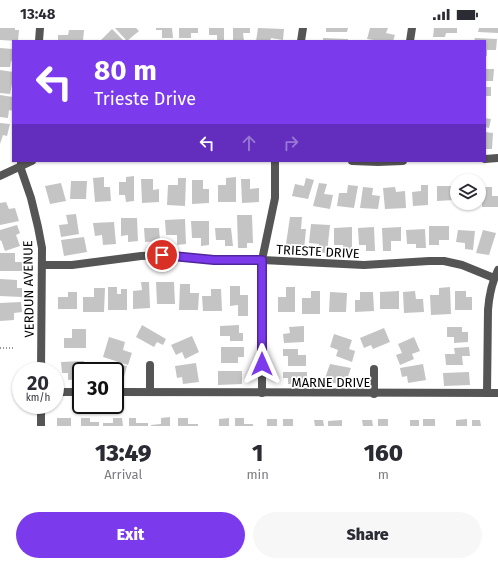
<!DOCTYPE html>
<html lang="en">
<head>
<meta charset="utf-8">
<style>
	:root { --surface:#fff; --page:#f7f7f7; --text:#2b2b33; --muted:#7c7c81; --accent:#7c3aed }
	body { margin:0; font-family:"Fira Sans",sans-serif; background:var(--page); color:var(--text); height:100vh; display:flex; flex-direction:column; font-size:15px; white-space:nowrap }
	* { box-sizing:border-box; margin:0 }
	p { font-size:13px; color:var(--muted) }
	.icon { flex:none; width:22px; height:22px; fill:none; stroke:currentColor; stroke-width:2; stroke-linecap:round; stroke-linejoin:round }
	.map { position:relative; height:398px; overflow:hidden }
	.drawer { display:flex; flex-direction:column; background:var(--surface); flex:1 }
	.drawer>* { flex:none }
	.guide { position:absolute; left:12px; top:12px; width:474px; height:122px; border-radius:0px; box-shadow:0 1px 3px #0004; background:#7c3aed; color:#fff; overflow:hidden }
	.fabs { position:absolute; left:450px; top:146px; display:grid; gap:8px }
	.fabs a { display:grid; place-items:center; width:36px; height:36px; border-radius:50%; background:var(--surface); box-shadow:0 1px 3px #0004; font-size:20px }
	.speed { position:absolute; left:12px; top:334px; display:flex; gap:8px; font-size:20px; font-weight:700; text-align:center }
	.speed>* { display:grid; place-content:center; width:52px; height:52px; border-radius:50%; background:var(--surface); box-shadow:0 1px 3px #0004; line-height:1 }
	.speed small { font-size:10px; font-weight:400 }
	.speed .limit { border:2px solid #111; border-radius:6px; background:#fff; color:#111 }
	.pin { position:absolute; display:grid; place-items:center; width:34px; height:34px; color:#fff; margin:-17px; border:2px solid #fff; border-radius:50%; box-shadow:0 1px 4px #0007 }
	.me { position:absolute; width:44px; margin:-22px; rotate:0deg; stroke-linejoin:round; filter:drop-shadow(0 0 3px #0008) }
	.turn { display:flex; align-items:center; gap:14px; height:84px; padding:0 16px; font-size:18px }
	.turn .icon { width:52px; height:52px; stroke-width:2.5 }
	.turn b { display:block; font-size:28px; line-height:34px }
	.lanes { display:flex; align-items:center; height:38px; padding:0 16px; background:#0003; justify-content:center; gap:20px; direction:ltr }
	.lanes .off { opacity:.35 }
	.eta { display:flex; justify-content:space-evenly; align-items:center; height:68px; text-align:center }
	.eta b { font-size:24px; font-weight:800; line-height:28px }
	.primary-button { display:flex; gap:8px; margin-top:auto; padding:8px 16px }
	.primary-button a { flex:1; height:46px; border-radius:24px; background:var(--accent); color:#fff; font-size:16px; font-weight:800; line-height:46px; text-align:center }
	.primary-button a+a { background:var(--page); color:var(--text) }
	.status { display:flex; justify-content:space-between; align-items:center; height:28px; padding:0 20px; background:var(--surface); direction:ltr }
	.status svg { height:11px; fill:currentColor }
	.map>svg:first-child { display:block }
	.building { fill:#c4c4c4 }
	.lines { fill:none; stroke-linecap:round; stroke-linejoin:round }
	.path { stroke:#777; stroke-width:1.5; stroke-dasharray:1 2; stroke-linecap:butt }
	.street { stroke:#555; stroke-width:8 }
	.route-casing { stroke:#51269a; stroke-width:10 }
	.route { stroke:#7c3aed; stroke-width:7 }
	.labels { text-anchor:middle; stroke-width:3.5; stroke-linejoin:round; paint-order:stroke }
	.street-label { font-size:13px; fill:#000; stroke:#fff }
</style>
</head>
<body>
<div class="status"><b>13:48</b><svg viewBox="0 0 49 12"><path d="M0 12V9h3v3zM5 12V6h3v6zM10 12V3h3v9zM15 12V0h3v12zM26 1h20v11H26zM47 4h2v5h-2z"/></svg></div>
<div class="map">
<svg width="498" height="398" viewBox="0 0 498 398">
	<rect width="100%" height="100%" fill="#fff"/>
	<!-- building -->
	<g class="building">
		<path d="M0,0H15V2H19L18,13L0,12Z"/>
		<path d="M115,0H136L139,3L127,13Z"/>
		<path d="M156,0H172L173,10H162V2H156Z"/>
		<path d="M179,0H198V5H191V10H179Z"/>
		<path d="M209,0H224V12L217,13V7H209Z"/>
		<path d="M233,0H250V5H243L244,13H233Z"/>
		<path d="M258,0L284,1L283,12L271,10L270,13H256Z"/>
		<path d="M326,0H348L347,4H326Z"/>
		<path d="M370,0H388L386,5L395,7L393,13H381L367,11Z"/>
		<path d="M434,0H457V5H446L445,9H433Z"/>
		<path d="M479,0H498V5L478,4Z"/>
		<path d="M112,1L124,13H100Z"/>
		<path d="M69,2H84L83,13H58V7H68Z"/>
		<path d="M323,10L348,11V13H323Z"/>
		<path d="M475,10L497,11L496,22H487V28H485V13H474Z"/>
		<path d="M0,20L13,21V34L11,33L10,39H0Z"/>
		<path d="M485,41H494L493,53H485Z"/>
		<path d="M0,42L13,44V56H12L10,66L0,65Z"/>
		<rect x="485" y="59" width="6" height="9"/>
		<path d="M0,67L13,69V83L9,82L8,90L0,89Z"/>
		<path d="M485,90L491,91L489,100L485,99Z"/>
		<path d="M0,95L10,96L7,108L3,107L0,116Z"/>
		<path d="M485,104L493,105L492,121H485Z"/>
		<path d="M134,148V173L126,174L125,167H119V154H126V149Z"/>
		<path d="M104,149V159H110L111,173L95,174L93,150Z"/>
		<path d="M236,149V174H218V157H226V150Z"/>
		<path d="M178,150H186L185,178L167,177L168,157H178Z"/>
		<path d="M306,150L314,152L308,171L292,168L295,156L304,158Z"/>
		<path d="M141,151H153V162L159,161V174L142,175Z"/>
		<path d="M241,151H250V161L259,160V174L242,175Z"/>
		<path d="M192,152H203V161H209V175L192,176Z"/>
		<path d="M71,153H87L86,171H70Z"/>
		<path d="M61,155L66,173L50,176L45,158Z"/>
		<path d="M319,155L327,156L324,166L333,167L330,181L313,178Z"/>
		<path d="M348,157L358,158L354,180L337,178L339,165H347Z"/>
		<path d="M421,157H428V177L413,178L412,164L421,163Z"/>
		<path d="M437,158H453L454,172L437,173Z"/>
		<path d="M363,159L373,160L372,167L380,168L378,181L360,180Z"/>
		<path d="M395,159L396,164L405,163L406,180L385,181L383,160Z"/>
		<path d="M482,159H492V168H498V179H482Z"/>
		<path d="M6,174L9,181L15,180L19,193L0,197V175Z"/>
		<path d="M76,186L79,206L61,209L59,197L68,196L66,187Z"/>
		<path d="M237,187H252L253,215H247V220H238Z"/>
		<path d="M290,189H302L301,201H306L304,222L293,221V217L286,216Z"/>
		<path d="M121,190H137L138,213L128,214V207L121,208Z"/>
		<path d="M185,191L186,216L177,217V207H166L165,192Z"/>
		<path d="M191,193H209V217L201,218V210H192Z"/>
		<path d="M114,194L116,216L103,217L102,207L95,208L93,195Z"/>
		<path d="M311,196L330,197L327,225L318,224L319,216L309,215Z"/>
		<path d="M17,197L20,205L16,207L20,218L5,223L1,212L0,213V202Z"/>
		<path d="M429,198H449V212H439V217H429Z"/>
		<path d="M352,199V224L343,225V217H334V200Z"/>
		<path d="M374,199L375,223H366V217H359L358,200Z"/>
		<path d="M401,199V213H391V223H383L382,200Z"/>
		<path d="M144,200H159L160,213L145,214Z"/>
		<path d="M215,200H231L233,218H225V212H216Z"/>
		<path d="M425,201L426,220H416V216H407L406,202Z"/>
		<path d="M458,202L475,203L473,222L465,221V215L456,214Z"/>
		<path d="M483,202L496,205L489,227L476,225Z"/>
		<path d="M84,209L87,224L64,228L61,212Z"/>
		<path d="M0,225H15V234H24V243H0Z"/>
		<path d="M0,251L17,252V260H22V269L0,268Z"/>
		<path d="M141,254H149L150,280L133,281V263L142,262Z"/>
		<path d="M156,254H174L175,276H157Z"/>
		<path d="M180,256H190V265H199L198,282H179Z"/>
		<path d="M230,258H240V267H248V288H238V277L230,278Z"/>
		<path d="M108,259H117V266H121V261H127V282H108Z"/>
		<path d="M286,259H295V284H278V269H286Z"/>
		<path d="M450,259L451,286L431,287L430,267H439V260Z"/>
		<path d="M94,260H105L104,284H83V269H94Z"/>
		<path d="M211,261H221L222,283H203L202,268H211Z"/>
		<path d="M311,263H320V286H302V270H311Z"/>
		<path d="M399,263V281H380V264Z"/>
		<path d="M415,263L416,271H423L424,284L404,285L403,264Z"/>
		<path d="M455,263H466V269H472V282H455Z"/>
		<path d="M68,264H77V281H58V269H68Z"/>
		<path d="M330,264L347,265L346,284H329Z"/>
		<path d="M360,264H373L374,283L355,284V272H360Z"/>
		<path d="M21,274L22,284L14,285V292L0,293V275Z"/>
		<path d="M142,297L166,311L163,317L157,314L154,319L136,309Z"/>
		<path d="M239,297V305H243V313H230V308H220V298Z"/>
		<path d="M304,298V314L284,315L283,306L290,305L289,299Z"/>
		<path d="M447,299H462V304H468V314L454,315V309H447Z"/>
		<path d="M384,300L390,314L373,321L371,317L364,320L360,310Z"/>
		<path d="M72,301H86V320H64V310H72Z"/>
		<path d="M334,306L352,312L349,321L355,323L352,334L336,328L338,322L330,319Z"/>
		<path d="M192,308L199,324L185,331L182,324L176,327L171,317Z"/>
		<path d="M109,309L125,314L123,322L132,325L128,337L103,329Z"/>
		<path d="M414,309L420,323L412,326L414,331L400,337L396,327L402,325L398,316Z"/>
		<path d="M221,319H244V329H238V335H221Z"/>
		<path d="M469,319L470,328H462L463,337H446L445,326H455L454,320Z"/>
		<path d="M283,321H298V327H306V338H288V328H283Z"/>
		<path d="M84,333V343H81V351L68,352V345H62L61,334Z"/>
		<path d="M105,334L127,338L124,349L118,348L117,353H115V343H103Z"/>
		<path d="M196,335L199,354L183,356L182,349L177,350L175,338Z"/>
		<path d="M330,336L351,340L347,351L341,350L339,356L324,353Z"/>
		<path d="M423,336L426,352L408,355L407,348L402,349L400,340Z"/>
		<path d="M218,343H242V356L218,357Z"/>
		<path d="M283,344H307V356H288V350H283Z"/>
		<path d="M469,344L470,357L444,358L443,345Z"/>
		<path d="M170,389V398H151V397L161,396V390Z"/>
		<rect x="57" y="390" width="14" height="8"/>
		<path d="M81,390H90V394H99V398H81Z"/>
		<path d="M113,390H122L123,398H103V395H113Z"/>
		<path d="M129,390H136V395H148V398H129Z"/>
		<path d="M178,390H188V396H198V398H178Z"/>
		<path d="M229,390V398H219V391Z"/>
		<path d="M235,390H244V396H253V398H235Z"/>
		<rect x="267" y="391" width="10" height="7"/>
		<rect x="283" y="391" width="10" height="7"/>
		<rect x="378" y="391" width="10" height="7"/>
		<rect x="423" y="391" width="12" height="7"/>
		<path d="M467,391V398H456V392Z"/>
		<path d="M314,392H323L324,398H315Z"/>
		<path d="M342,392V398H328V393Z"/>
		<path d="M362,392H372L373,398H363Z"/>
		<rect x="410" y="392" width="9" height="6"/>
		<path d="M472,392H480L481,398H472Z"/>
	</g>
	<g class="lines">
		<!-- path -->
		<path class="path" d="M0,320H13"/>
		<!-- street -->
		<g class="street">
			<path d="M39,13L40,0"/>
			<path d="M301,13L303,0"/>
			<path d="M410,13L412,0"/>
			<path d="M485,131L498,130"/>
			<path d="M21,133V141L31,170L38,199L42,220L41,343"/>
			<path d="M352,133L378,134L403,133"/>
			<path d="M0,148L32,133"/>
			<path d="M42,237H72L141,228L162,227L214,232H262L364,237L429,233H444L462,237L494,250"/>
			<path d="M55,364H81"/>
			<path d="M115,364L498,365"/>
			<path d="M150,364V337"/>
			<path d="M262,365V232L275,170V133"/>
			<path d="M487,365L488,282C489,268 492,254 498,242"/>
			<path d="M374,366V341"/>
			<path d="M41,377V398"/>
		</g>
	</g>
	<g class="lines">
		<defs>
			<path id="route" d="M162,227L214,232H262V336"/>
		</defs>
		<!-- route casing -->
		<use href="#route" class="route-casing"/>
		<!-- route -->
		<use href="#route" class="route"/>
	</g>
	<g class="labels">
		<!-- street labels -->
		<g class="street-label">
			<text transform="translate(318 223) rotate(3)" y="5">TRIESTE DRIVE</text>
			<text transform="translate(28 261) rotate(-91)" y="5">VERDUN AVENUE</text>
			<text x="331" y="359">MARNE DRIVE</text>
		</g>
	</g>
</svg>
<div class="fabs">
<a><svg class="icon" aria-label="layers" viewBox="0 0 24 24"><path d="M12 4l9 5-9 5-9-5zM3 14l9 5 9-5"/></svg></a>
</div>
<div class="speed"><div>20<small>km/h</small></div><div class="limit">30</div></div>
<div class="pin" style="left:162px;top:227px;background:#d93025"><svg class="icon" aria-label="arrive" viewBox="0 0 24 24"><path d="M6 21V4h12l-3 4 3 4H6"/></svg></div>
<svg class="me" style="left:262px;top:336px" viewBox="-20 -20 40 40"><path d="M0-17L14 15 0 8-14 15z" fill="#7c3aed" stroke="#fff" stroke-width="4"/></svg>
<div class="guide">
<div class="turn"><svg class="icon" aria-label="left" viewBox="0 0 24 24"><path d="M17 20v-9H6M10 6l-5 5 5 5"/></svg><div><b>80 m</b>Trieste Drive</div></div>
<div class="lanes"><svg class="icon" aria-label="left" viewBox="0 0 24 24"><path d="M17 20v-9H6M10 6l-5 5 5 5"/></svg><svg class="icon off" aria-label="ahead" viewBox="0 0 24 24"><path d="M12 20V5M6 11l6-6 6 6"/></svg><svg class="icon off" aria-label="right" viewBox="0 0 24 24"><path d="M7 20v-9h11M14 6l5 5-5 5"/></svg></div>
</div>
</div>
<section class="drawer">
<div class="eta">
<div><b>13:49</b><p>Arrival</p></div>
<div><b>1</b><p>min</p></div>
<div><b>160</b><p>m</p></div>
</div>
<div class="primary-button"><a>Exit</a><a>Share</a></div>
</section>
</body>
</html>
